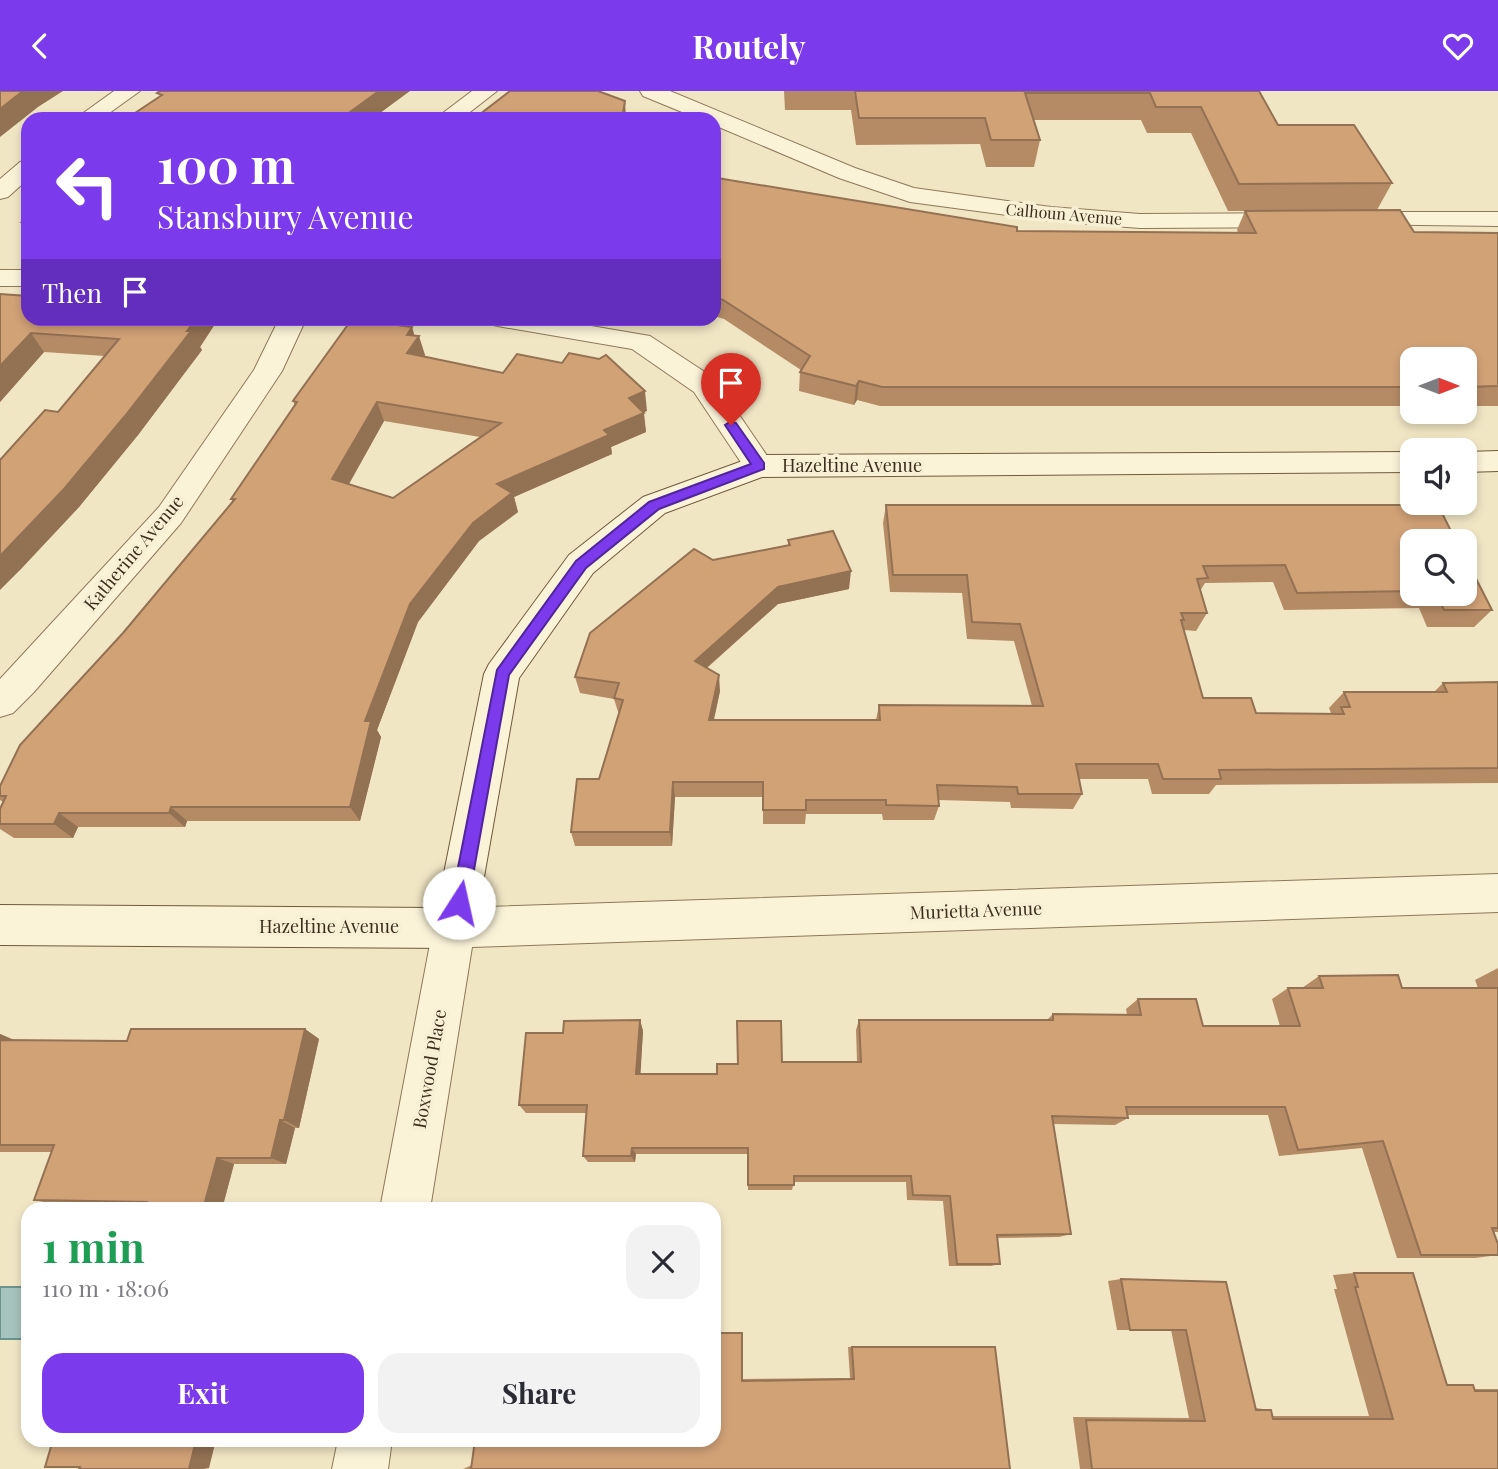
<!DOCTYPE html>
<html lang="en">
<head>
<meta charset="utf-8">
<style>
	:root { --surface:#fff; --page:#f2f2f3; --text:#2b2b33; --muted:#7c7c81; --accent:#7c3aed }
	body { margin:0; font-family:"Playfair Display",serif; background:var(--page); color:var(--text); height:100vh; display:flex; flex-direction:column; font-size:26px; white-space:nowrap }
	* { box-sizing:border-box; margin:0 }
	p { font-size:23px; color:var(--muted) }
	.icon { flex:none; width:38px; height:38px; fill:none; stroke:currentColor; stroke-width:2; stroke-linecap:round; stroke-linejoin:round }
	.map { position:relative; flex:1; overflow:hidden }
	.side { position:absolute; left:21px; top:1111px; width:700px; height:245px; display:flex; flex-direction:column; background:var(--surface); border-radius:21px; box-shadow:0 4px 10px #0003 }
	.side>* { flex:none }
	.guide { position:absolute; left:21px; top:21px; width:700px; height:214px; border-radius:21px; box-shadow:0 4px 10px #0003; background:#7c3aed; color:#fff; overflow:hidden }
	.needle { width:46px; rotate:90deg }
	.fabs { position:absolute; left:1400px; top:256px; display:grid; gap:14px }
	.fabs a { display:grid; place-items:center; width:77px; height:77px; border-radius:14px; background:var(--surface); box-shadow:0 4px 10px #0003; font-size:35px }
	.pin { position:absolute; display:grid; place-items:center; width:60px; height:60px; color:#fff; margin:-72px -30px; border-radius:50% 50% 50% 0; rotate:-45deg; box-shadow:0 0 7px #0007 }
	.pin .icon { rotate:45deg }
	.me { position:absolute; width:77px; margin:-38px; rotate:10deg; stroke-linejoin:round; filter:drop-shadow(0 0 5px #0008) }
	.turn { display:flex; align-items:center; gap:24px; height:147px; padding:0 21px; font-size:32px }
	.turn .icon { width:91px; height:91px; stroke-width:2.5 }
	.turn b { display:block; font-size:49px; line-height:60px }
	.then { display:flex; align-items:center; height:66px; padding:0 21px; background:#0003; gap:14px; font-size:26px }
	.round { display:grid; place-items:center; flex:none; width:74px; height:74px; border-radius:21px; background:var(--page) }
	.head { display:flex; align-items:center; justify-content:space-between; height:119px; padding:0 21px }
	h1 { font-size:42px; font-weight:700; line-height:52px; color:#1e9e55 }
	.primary-button { display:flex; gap:14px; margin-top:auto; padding:14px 21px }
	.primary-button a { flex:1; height:80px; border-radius:21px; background:var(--accent); color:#fff; font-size:28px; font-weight:700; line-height:80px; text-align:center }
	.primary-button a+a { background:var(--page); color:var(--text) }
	header { display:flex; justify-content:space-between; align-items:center; height:91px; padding:0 21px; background:var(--accent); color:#fff; font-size:32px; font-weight:700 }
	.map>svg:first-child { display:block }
	.water { fill:#a6c4bd; stroke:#6c938c; stroke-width:2 }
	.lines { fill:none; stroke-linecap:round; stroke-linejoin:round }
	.street-casing { stroke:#8d7859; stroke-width:2 }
	.secondary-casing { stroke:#6f593c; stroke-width:2 }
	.street { fill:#fbf3d8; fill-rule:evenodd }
	.secondary { fill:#fbf3d8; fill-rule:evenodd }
	.wall { fill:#b58b66; fill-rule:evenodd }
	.shaded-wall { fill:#937153 }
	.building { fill:#d2a277; stroke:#937153; stroke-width:2; fill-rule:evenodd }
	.route { fill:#7c3aed; stroke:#51269a; stroke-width:2 }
	.labels { text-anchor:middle; stroke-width:7; stroke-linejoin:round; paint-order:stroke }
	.far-street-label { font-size:16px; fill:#3c2e1e; stroke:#f8f0d4 }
	.street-label { font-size:18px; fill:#3c2e1e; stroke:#f8f0d4 }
</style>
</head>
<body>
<header><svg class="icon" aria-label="back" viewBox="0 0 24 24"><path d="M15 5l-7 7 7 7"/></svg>Routely<svg class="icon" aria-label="heart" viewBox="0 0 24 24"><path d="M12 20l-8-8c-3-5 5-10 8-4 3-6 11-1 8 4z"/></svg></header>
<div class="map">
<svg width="1498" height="1378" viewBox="0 0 1498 1378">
	<rect width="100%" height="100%" fill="#f1e6c4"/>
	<!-- water -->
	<rect class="water" x="0" y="1196" width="28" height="52"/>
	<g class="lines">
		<defs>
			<g id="street">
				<path d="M114,0H140L101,28H75Z"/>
				<path d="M472,0H497L461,28H435Z"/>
				<path d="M640,0H670L855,77L914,97L1051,116L1140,123L1292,122L1301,124L1304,129L1301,134L1292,136L1140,137L1051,130L910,111L839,87L714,34V28H699L643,5Z"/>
				<path d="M28,69V88L8,106L0,108V88L20,71Z"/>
				<path d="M1352,121H1498V135L1343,133L1340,128L1343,123Z"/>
				<rect x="0" y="179" width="28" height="16"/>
				<path d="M279,228H306L282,280L181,432L34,601L13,622L0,626V588L159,416L254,279Z"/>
				<path d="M489,228H550L650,245L714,287L774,375L770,382L759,386L748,382L694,301L632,258L503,236L493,234Z"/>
				<path d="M1498,783V821L472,856L430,1118H380L433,837L439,823L454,817Z"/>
				<path d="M338,1349H392L388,1378H332Z"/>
			</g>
			<g id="secondary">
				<path d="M1498,360V380L1465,381V361Z"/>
				<path d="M1412,361V381L762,386L665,422L593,482L519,587L475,837L469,851L454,857L0,854V814L437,817L484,583L489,573L569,464L643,406L748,368L759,364Z"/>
			</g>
		</defs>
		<!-- street casing -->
		<use href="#street" class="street-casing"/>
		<!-- secondary casing -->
		<use href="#secondary" class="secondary-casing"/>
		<!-- street -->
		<use href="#street" class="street"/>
		<!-- secondary -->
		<use href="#secondary" class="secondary"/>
	</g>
	<!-- wall -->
	<g class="wall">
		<path d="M784,0H1259L1278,34L1392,92L1377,119L1228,120L1191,42H1147L1141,29H1034L1040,49L1034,76H986L980,53L856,54L851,19H785Z"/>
		<path d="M714,66L719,87L1017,140L1238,142L1237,139L1245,120L1414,141L1498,142V315H1465V268H1412V309L1401,315H880L857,309L854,314L799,300L800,281L801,279L724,228L714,225Z"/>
		<path d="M28,125V140L22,131Z"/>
		<path d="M0,203L215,233L200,256L202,259L138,344L79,416L19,480L58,321L105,265L44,261L0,311Z"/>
		<path d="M415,245L425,264L424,266L647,320L643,321L646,341L611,356L612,363L514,406L518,421L479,450L418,531L377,639L381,646L360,730H187L185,736H78L73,747H14L0,738V718L3,711L0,709V695L123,542L233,411L231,408L295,315L293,310ZM384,330L480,346L393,407L349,393Z"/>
		<path d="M886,414L1412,450V502H1465L1492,519L1474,536H1427L1419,517L1284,519L1273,491L1205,492L1200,500L1207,522L1196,540L1184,539L1203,607L1256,622H1331L1329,617L1344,601H1434L1443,592L1498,591V692L1216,694L1209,703H1152L1148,688H1079L1082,703L1073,718L1011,717L1010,711L938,709L939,715L934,729H883L882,723H806L805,733H763V706H675L672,755H575L571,741L599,688L619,624L614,608L580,602L575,586L713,469L788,454V449L849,498L778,513L707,577L720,600L714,629H876L879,614L1032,615L1014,550L967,548L962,502L890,501L883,432Z"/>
		<path d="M1498,877V1141H1493L1498,1164L1475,1167H1397L1362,1057L1279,1065L1268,1024H1127L1128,1027L1115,1034L1053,1033L1071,1143L1059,1146L997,1147L1000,1173L991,1175H949L943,1110L907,1109L906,1091H794L792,1099H748V1063H636L635,1071H588L583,1065L587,1022H526L519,1014L563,942L640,929L643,940L640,983H717L857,971L856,939L859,929H1047L1053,923L1127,924L1126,918L1138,908L1203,935H1280L1272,908L1288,897H1302L1319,885L1402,897H1478L1475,889Z"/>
		<path d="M305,938L319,948L299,1037H295L286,1073H234L222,1118H145V1116L58,1114L34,1109L52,1061H0V943L14,949L127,950Z"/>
		<path d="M1354,1182L1447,1293L1473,1294L1474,1298H1498V1378H1080L1073,1326L1189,1327L1171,1239H1117L1108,1190L1121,1188L1226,1191L1255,1317L1271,1319L1272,1325H1369L1334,1198H1337L1333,1184Z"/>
		<path d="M848,1256H995L1010,1378H463L472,1374L714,1349L742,1288L850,1287Z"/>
	</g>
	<!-- shaded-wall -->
	<g class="shaded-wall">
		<path d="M23,0H63L38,16L0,46V18Z"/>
		<path d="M379,0H410L372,28H343L350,21Z"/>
		<path d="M625,10L626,28H622Z"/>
		<path d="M196,228H212L215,233L200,256L202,259L138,344L79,416L19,480L0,499V465L187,240Z"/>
		<path d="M412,236L416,249L419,245L425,264L414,281L407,262V244Z"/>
		<path d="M31,242L44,261L0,311V275Z"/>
		<path d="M859,290L857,309L854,314L856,295Z"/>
		<path d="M1412,298V309L1401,315Z"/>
		<path d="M645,300L647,320L632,326L629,307Z"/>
		<path d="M377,311L384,330L341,407L332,388Z"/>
		<path d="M644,322L646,341L611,356L612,363L514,406L518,421L479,450L418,531L377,639L381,646L360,730L350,716L365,630L410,513L497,393L604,339Z"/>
		<path d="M851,480L849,498L778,513L696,586L695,570L778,496Z"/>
		<path d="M719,584L720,600L710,645L709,629Z"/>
		<path d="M673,691L675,706L672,755L670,741Z"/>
		<path d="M171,716L187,730L185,736L169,722Z"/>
		<path d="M59,722L78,736L73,747L54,733Z"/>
		<path d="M640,929L643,940L640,992L636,983Z"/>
		<path d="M305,938L319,948L299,1037L284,1029Z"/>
		<path d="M0,943L14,949L0,954Z"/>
		<path d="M280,1029L295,1037L286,1073L271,1067Z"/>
		<path d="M632,1057L636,1063L635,1071L631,1065Z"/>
		<path d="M217,1067L234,1073L222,1118H203Z"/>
		<path d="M196,1349H216L209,1377L204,1378H189Z"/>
	</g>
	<!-- building -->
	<g class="building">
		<path d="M0,0H23L0,18Z"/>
		<path d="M160,0H379L350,21L343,28H126L162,4L157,2Z"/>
		<path d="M510,0H598L625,10L622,28H482L485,26L479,24Z"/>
		<path d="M855,0H1259L1278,34H1354L1392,92L1239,93L1201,16H1156L1150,2H1025L1040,49H991L985,27H859Z"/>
		<path d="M714,66L719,67L717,87L1017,136V140L1256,142L1245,120L1400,119L1414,141L1498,142V295L1465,296V268H1412V296H882L859,290L856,295L800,281L810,265L723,209L714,206Z"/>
		<path d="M28,125V131H22Z"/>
		<path d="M0,203L28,205V228H196L187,240H191L125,325L64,398L0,465V369L45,319L58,321L119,248L31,242L0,275Z"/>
		<path d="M352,228L412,236L407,244L419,245L407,262L503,282L517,263L562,272L569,262L599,268L606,264L645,300L629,307L644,322L604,339L609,344L497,393L512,402L473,432L410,513L365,630H371L350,716H171L169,722H59L54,733H0V718L6,705H0V695L20,654L123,542L235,408H231L297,311L293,310ZM377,311L501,332L393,407L332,388Z"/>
		<path d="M886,414H1438L1456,450H1412V500L1297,502L1285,474L1203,475L1208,487L1197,488L1207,522H1181L1184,529H1181L1203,607H1251L1256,622L1344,623L1341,616H1350L1344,601H1447L1443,592L1498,591V677L1219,679L1221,688H1163L1158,673H1076L1082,703H1018L1017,696L937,694L939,715L886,714V709H806V719H763V691H673L670,741H571L577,688H599L623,609L614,607L619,592L575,586L590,542L694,458L713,469L790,454L788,449L833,440L851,480L778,496L695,570L719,584L709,629H880L879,614L1043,615L1020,533L972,531L967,484H893Z"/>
		<path d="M1465,466L1492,519H1444L1436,502H1465Z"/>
		<path d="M1398,884L1402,897H1498V1137H1492L1498,1153V1164H1421L1383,1050L1298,1059L1285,1016H1126L1128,1027L1052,1025L1071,1143L997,1144L1000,1173H957L950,1105L913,1104L911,1085H794V1094H748V1057H632L631,1065H583L587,1014H519L526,942H563L564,930L640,929L636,983H717V973H738L737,930H781L782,971H861L859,929H1053V923L1141,924L1138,908H1196L1203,935H1300L1288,897H1323L1319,885Z"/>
		<path d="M131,938H305L284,1029H280L271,1067H217L203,1118H145L147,1111L34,1109L54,1054H0V949L127,950Z"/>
		<path d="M1354,1182H1413L1447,1294H1473L1475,1300H1498V1378H1092L1086,1329L1205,1330L1186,1239H1130L1121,1188L1226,1191L1256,1319H1271L1273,1328H1393L1355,1196H1358Z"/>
		<path d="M714,1242H742V1290L854,1288L852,1256H995L1010,1378H471L475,1349H714Z"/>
		<path d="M53,1349H196L189,1378H79L80,1376H45Z"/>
	</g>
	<!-- route -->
	<path class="route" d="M731,330L736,332L764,372V378L659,418L586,477L509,584L468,812L465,818L459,820L453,818L451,812L497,579L576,470L649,411L751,373L725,334Z"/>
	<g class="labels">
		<!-- far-street labels -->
		<g class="far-street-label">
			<text transform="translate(1064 123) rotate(5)" y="6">Calhoun Avenue</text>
		</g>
		<!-- street labels -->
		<g class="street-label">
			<text x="852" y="381">Hazeltine Avenue</text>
			<text transform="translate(134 462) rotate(-50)" y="6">Katherine Avenue</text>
			<text transform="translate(976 820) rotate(-2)" y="6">Murietta Avenue</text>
			<text x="329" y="842">Hazeltine Avenue</text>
			<text transform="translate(430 978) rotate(-80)" y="6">Boxwood Place</text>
		</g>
	</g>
</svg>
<div class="fabs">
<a><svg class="needle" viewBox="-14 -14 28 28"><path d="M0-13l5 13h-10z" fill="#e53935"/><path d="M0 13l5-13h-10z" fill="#7c7c81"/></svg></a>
<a><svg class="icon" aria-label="sound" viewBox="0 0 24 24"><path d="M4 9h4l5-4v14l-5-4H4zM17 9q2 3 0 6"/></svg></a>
<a><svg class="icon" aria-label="search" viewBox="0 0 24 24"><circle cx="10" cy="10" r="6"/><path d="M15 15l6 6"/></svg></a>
</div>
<div class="pin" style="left:731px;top:334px;background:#d93025"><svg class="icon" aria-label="arrive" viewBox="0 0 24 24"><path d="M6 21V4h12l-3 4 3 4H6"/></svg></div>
<svg class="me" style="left:459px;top:812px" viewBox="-20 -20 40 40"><circle r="19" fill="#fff"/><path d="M0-13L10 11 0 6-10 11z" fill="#7c3aed"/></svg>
<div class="guide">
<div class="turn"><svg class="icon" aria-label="left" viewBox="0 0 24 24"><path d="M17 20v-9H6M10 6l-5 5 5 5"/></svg><div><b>100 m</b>Stansbury Avenue</div></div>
<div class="then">Then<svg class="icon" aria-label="arrive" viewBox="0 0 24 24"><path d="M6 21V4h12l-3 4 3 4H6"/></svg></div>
</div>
<section class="side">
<div class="head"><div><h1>1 min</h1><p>110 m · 18:06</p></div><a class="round"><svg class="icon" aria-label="close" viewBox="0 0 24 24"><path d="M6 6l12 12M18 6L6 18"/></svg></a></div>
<div class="primary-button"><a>Exit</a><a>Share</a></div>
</section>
</div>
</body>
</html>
